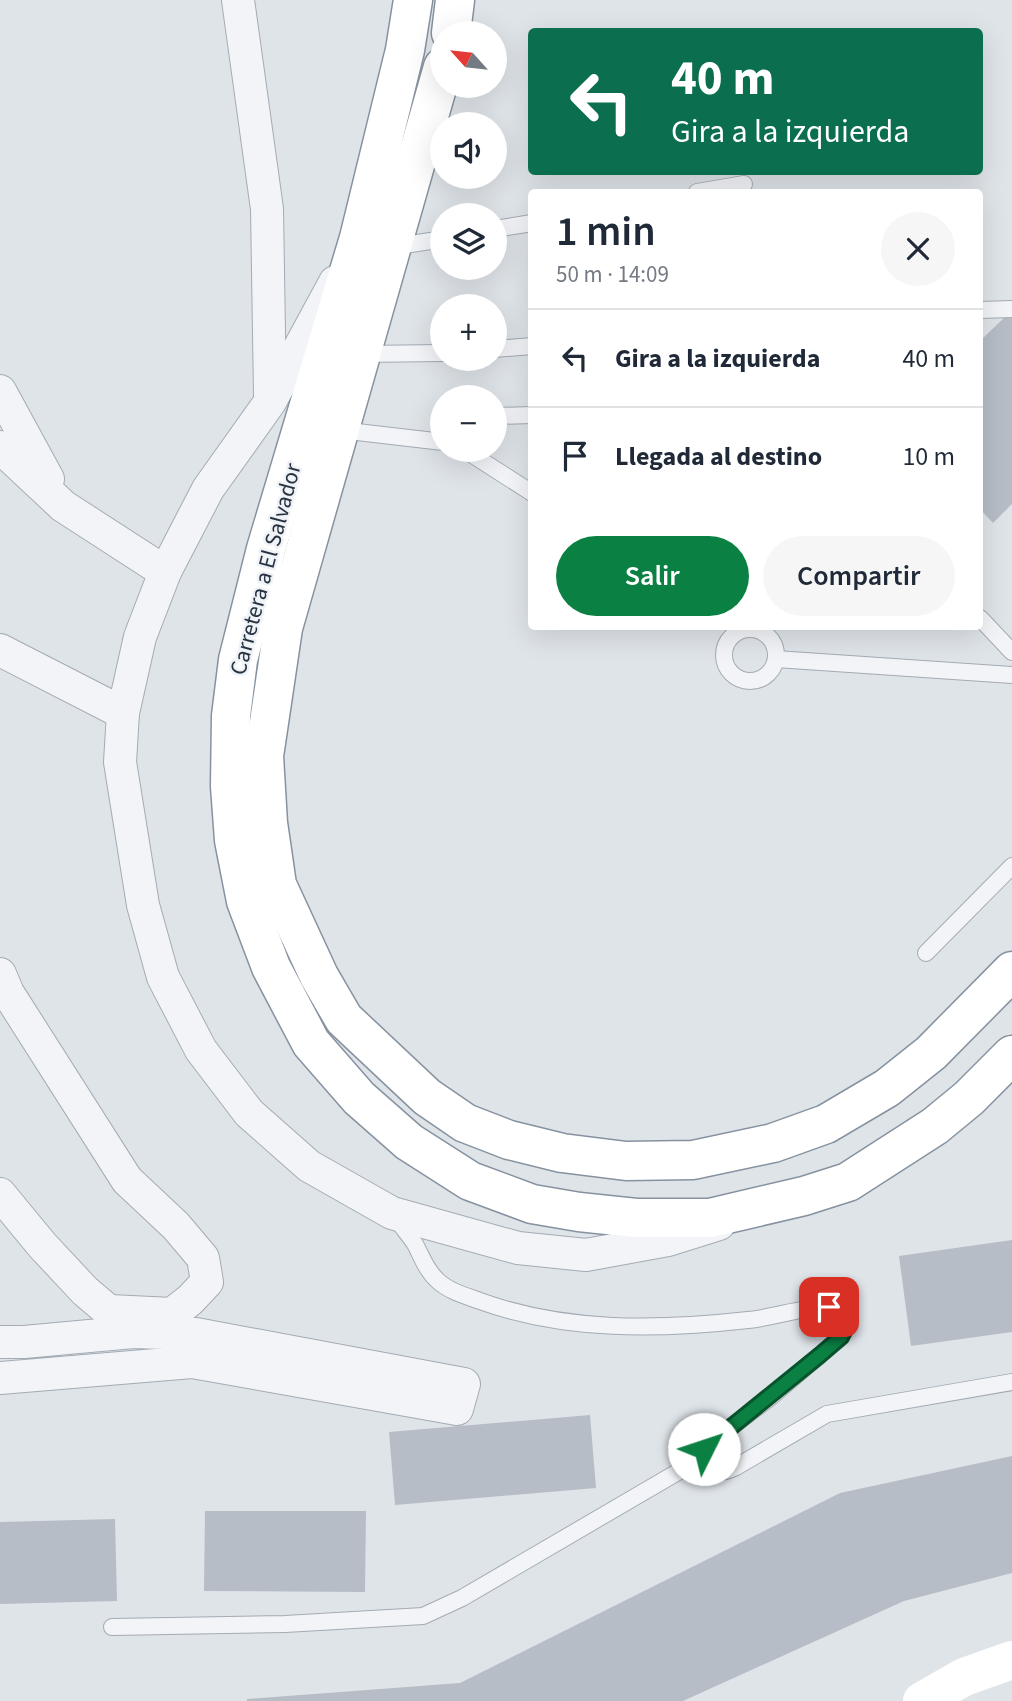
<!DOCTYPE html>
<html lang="es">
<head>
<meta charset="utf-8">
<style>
	:root { --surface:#fff; --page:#f6f6f7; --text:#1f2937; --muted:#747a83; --line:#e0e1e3; --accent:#0b8043 }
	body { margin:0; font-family:"Source Sans 3",sans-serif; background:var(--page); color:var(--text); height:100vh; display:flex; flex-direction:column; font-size:26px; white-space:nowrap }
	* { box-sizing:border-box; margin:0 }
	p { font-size:23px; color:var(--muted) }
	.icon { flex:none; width:38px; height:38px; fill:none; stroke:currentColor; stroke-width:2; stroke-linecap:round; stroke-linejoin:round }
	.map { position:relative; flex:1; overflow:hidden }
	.drawer { position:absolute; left:528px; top:189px; width:455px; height:441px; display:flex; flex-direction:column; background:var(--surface); border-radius:7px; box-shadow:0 7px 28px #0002 }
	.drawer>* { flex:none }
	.banner { position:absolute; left:528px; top:28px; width:455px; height:147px; border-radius:7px; box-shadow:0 7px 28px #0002; background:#0b6e4f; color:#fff; overflow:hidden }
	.needle { width:46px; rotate:297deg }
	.buttons { position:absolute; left:430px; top:21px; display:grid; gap:14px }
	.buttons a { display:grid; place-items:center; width:77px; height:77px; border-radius:50%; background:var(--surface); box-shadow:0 7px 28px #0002; font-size:35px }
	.pin { position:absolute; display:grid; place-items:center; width:60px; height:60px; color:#fff; margin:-30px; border-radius:14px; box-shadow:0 4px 10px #0006 }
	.me { position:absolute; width:77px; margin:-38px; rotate:49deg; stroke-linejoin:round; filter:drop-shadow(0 0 5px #0008) }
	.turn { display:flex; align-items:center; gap:24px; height:147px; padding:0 28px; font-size:32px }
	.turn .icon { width:91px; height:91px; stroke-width:2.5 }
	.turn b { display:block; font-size:49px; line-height:60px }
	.round { display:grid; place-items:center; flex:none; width:74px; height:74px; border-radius:37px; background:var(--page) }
	.head { display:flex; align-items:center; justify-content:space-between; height:119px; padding:0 28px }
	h1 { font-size:42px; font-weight:600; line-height:52px }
	.action { display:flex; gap:14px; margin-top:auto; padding:14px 28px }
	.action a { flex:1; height:80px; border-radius:42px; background:var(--accent); color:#fff; font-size:28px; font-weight:600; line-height:80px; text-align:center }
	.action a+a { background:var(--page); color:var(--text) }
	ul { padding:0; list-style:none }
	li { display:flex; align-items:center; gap:21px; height:98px; padding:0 28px; border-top:2px solid var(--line) }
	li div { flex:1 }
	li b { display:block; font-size:26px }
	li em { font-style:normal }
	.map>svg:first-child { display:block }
	.building { fill:#b6bdc6 }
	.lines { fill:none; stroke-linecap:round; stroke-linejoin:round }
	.service-casing { stroke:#a4abb3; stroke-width:18 }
	.minor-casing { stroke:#a4abb3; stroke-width:34 }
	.trunk-casing { stroke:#8692a0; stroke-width:41 }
	.service { stroke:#f2f4f7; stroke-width:16 }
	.minor { stroke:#f2f4f7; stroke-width:32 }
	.secondary { stroke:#fff; stroke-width:38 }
	.trunk { stroke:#fff; stroke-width:38 }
	.route-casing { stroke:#07532c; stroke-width:18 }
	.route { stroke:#0b8043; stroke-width:12 }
	.labels { text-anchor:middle; stroke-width:5; stroke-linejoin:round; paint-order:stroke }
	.street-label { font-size:23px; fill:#273241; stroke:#eff2f6 }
</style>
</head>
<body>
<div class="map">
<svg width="1012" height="1701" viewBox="0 0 1012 1701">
	<rect width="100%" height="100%" fill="#dfe4e9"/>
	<!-- building -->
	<g class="building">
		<path d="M1009,313L1012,316V504L993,523L980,509V341Z"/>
		<path d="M1012,1240V1332L911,1346L899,1256Z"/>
		<path d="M590,1415L596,1488L395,1505L389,1432Z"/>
		<path d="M1012,1456V1573L904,1601L683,1701H247V1699L460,1683L840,1493Z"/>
		<path d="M205,1511H366L365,1592L204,1591Z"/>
		<path d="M115,1519L117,1601L0,1604V1522Z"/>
	</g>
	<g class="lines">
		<defs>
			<g id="service">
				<path d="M697,192L744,184"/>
				<path d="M495,229L532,223"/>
				<path d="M392,247L443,239"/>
				<path d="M980,310L1012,309"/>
				<path d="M495,349L532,346"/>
				<path d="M361,354L443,353"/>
				<path d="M495,416L532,415"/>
				<path d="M340,430L443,442"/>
				<path d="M465,450L532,493"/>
				<path d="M980,618L1012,652"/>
				<circle cx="750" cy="655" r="26"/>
				<path d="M776,659L1012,675"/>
				<path d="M926,953L1012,866"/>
				<path d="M396,1218C402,1227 409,1235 415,1244C422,1257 426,1270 437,1280C448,1291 466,1296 480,1301C565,1332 659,1330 748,1320C780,1317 811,1302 842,1311L848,1324L841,1337L772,1396L714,1440L704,1449L700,1459L703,1468C716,1474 723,1473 736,1467L827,1414L1012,1382"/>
				<path d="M112,1627L285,1624L423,1616L462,1598L700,1459"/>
			</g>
			<g id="minor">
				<path d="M238,0L267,209L270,395"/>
				<path d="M335,282L270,402L208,489L165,572L140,637L123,713L120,762L143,905L163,977L201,1050L249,1113L309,1166L392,1213L518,1248L586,1255L668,1240L719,1224"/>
				<path d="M0,391L48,479"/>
				<path d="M0,447L63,506L165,572"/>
				<path d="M0,650L123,713"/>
				<path d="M0,974L8,993L127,1180L176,1226L203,1258L207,1282L190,1300L172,1314L110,1311"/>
				<path d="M0,1194L42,1245L85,1291L124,1324"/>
				<path d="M0,1342H24L133,1332L196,1334L464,1384L457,1409L192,1362L0,1378"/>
			</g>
			<g id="trunk">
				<path d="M413,0L405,50L359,238L266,549L238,660L231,716L230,786L234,840L246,901L271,967L311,1043L359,1098L409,1142L470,1181L532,1204L579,1212L636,1218H710L804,1196L848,1182L935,1126L969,1098L1012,1055"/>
				<path d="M451,33L455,0"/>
				<path d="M443,67L283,628L264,756L268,823L277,885L319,976L344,1019L427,1097L465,1123L509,1140L562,1153L626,1161L693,1160L773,1143L826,1124L887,1088L931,1053L1012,971"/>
			</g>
		</defs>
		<!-- service casing -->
		<use href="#service" class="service-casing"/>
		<!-- minor casing -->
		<use href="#minor" class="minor-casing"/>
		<!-- trunk casing -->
		<use href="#trunk" class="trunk-casing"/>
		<!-- service -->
		<use href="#service" class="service"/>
		<!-- minor -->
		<use href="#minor" class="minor"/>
		<!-- secondary -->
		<path class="secondary" d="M922,1701L964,1677L1012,1660"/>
		<!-- trunk -->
		<use href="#trunk" class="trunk"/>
	</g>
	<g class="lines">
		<defs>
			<path id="route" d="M704,1449L820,1355L841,1337L848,1324L842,1311L829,1307"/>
		</defs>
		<!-- route casing -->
		<use href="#route" class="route-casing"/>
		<!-- route -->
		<use href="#route" class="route"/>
	</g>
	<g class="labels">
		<!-- street labels -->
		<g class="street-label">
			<text transform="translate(265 569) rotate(-75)" y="8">Carretera a El Salvador</text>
		</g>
	</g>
</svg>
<div class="buttons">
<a><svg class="needle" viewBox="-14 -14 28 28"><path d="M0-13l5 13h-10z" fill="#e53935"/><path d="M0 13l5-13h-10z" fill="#747a83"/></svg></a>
<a><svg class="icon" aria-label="sound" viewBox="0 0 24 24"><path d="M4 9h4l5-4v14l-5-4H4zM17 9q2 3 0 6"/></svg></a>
<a><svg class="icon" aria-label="layers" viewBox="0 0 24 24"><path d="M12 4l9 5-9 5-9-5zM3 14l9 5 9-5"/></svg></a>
<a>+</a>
<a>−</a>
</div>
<div class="pin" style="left:829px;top:1307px;background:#d93025"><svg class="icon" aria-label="arrive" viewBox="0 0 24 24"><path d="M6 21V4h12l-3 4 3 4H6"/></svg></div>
<svg class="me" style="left:704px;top:1449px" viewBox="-20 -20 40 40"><circle r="19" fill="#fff"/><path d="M0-13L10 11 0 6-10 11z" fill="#0b8043"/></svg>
<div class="banner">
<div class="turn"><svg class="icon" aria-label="left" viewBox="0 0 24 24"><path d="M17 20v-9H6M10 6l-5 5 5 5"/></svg><div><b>40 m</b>Gira a la izquierda</div></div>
</div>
<section class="drawer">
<div class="head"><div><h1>1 min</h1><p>50 m · 14:09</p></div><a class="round"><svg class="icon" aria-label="close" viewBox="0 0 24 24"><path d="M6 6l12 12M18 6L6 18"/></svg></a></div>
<ul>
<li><svg class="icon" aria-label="left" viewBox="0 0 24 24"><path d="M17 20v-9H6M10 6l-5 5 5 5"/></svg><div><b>Gira a la izquierda</b></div><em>40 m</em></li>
<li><svg class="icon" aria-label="arrive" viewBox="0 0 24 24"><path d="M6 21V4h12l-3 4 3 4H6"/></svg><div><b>Llegada al destino</b></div><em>10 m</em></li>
</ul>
<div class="action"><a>Salir</a><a>Compartir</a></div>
</section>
</div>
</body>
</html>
